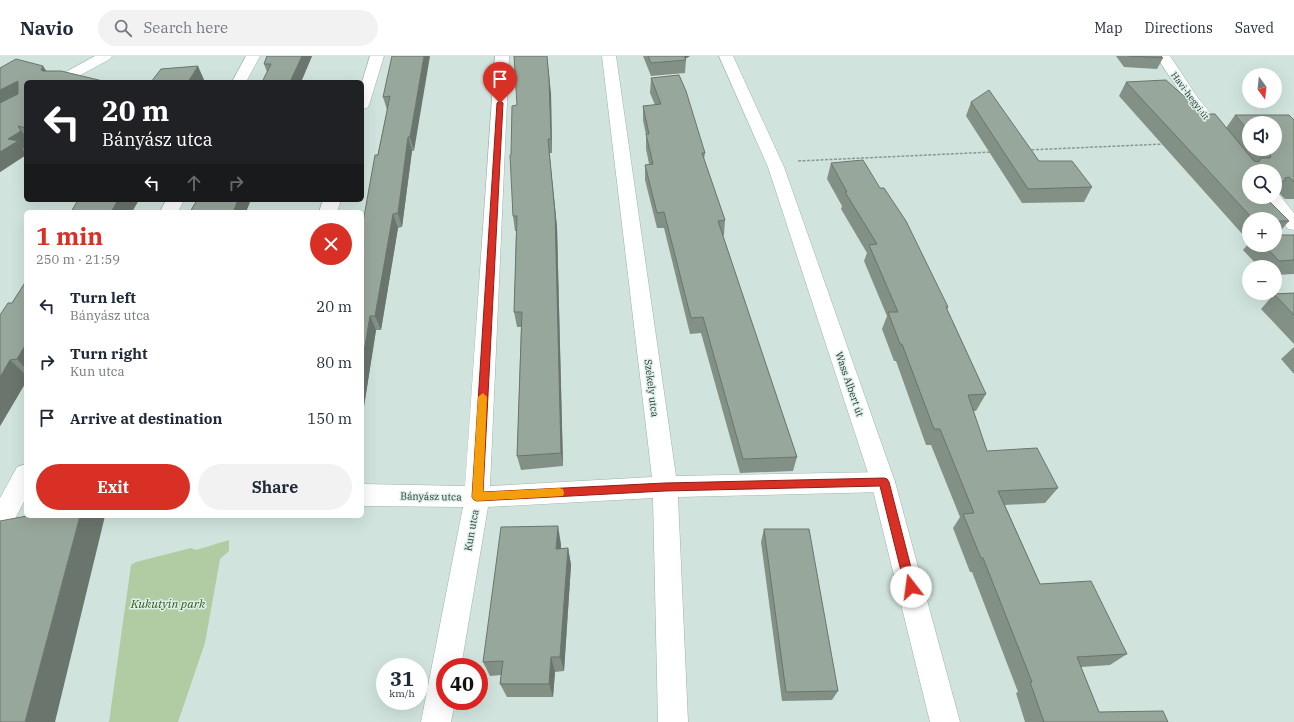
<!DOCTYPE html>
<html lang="en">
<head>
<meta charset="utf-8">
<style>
	:root { --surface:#fff; --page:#f2f2f3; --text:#1f2937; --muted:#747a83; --line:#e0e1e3; --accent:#d93025 }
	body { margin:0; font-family:"IBM Plex Serif",serif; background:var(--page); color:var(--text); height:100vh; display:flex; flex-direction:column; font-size:15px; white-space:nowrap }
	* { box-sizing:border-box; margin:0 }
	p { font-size:13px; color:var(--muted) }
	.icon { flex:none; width:22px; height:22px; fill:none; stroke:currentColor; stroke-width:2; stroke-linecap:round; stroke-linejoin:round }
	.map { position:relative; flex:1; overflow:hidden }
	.drawer { position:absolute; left:24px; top:154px; width:340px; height:308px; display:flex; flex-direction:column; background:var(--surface); border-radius:6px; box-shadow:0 4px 16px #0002 }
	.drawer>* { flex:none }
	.hud { position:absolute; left:24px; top:24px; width:340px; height:122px; border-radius:6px; box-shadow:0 4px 16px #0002; background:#202124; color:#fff; overflow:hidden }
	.needle { width:26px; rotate:165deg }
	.buttons { position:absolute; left:1242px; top:12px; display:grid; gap:8px }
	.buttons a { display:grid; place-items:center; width:40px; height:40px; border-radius:50%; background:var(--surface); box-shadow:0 4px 16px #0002; font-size:20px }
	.speed { position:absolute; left:376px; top:602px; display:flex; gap:8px; font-size:20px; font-weight:700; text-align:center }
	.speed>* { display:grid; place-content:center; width:52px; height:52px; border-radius:50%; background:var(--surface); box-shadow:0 4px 16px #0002; line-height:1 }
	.speed small { font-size:10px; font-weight:400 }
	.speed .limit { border:6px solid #d22; background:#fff; color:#111 }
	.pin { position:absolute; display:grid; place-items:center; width:34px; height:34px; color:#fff; margin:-41px -17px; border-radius:50% 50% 50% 0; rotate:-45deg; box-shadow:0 0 4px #0007 }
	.pin .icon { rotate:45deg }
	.me { position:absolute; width:44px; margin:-22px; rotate:345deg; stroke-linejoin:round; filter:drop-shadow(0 0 3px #0008) }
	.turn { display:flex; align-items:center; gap:14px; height:84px; padding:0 12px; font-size:18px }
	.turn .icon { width:52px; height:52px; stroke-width:2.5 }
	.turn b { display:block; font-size:28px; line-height:34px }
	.lanes { display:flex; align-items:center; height:38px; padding:0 12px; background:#0003; justify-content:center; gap:20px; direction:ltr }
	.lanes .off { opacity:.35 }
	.round { display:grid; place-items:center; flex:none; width:42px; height:42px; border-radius:21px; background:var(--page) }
	.headline { display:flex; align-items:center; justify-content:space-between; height:68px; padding:0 12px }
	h1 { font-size:24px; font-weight:700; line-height:30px; color:var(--accent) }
	.button { display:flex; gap:8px; margin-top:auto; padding:8px 12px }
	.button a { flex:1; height:46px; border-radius:24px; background:var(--accent); color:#fff; font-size:16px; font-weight:700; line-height:46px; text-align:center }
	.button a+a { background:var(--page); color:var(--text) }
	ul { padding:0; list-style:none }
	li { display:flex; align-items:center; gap:12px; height:56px; padding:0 12px }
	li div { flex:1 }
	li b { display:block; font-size:15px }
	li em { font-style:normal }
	header { display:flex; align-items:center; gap:24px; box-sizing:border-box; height:56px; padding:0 20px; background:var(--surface); border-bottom:1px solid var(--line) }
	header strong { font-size:19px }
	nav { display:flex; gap:22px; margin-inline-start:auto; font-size:14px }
	.search { width:280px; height:36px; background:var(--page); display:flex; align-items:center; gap:10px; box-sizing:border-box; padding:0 14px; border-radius:22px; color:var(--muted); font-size:15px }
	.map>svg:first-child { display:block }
	.green { fill:#b1cba3 }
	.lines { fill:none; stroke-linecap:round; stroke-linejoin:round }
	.minor-casing { stroke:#9eb1ab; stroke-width:1 }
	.tertiary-casing { stroke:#9eb1ab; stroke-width:1 }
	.path { stroke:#8b9995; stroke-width:1.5; stroke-dasharray:3 1.5; stroke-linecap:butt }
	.minor { fill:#fff; fill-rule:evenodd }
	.tertiary { fill:#fff; fill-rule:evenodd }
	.wall { fill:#839086; fill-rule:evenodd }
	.shaded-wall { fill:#6a756d }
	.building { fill:#98a79c; stroke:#6a756d }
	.route { fill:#d93025; stroke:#8d1f18 }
	.slow { fill:#f59e0b }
	.labels { text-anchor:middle; stroke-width:3; stroke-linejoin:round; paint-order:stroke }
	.far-street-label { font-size:9px; fill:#2e3634; stroke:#ddf1eb }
	.street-label { font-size:10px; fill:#2e3634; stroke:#ddf1eb }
	.near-park-label { font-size:12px; font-style:italic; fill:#35581d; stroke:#ddf1eb }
</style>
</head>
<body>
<header>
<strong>Navio</strong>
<div class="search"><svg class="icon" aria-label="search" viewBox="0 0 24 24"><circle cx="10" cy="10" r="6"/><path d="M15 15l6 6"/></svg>Search here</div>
<nav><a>Map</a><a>Directions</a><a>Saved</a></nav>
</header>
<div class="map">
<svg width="1294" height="666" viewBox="0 0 1294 666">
	<rect width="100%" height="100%" fill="#d0e4dd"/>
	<!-- green -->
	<path class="green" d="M229,484V495L220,503L205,587L178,666H109L131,509L136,506L191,492L196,494Z"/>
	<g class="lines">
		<defs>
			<g id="minor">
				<path d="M246,0H260L246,26H232Z"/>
				<path d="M370,0H384L369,49L367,52L362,53V26Z"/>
				<path d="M495,0H509L490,430L652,421L602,0H616L676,420L883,416L892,419L895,426L892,433L883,436L678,441L688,666H658L653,442L488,451L461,611H445V645H455L451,666H421L463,451L362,450V428L465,430Z"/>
				<path d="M1156,0H1170L1198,42L1259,115H1249V119L1245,118L1188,48Z"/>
				<path d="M1275,137H1278L1294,157V174L1288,173L1263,141H1275Z"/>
				<path d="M166,144H184L178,156H160Z"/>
				<path d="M323,144H341L337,156H319Z"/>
				<path d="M26,408V442L9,474L0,477V442L17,411Z"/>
			</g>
			<g id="tertiary">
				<path d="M95,0H112L110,3L68,26H51L53,23Z"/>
				<path d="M719,0H733L784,111L895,426L960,666H930L871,426L768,111Z"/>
			</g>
		</defs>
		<!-- minor casing -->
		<use href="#minor" class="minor-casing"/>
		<!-- tertiary casing -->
		<use href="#tertiary" class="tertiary-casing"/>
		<!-- path -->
		<g class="path">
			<path d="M1027,94L1164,88"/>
			<path d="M798,105L993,96"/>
		</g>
		<!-- minor -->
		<use href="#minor" class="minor"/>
		<!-- tertiary -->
		<use href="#tertiary" class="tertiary"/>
	</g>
	<!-- wall -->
	<g class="wall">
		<path d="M267,0H312L301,26L267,16L264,8Z"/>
		<path d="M392,0L414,95H412L402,171L398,172L381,274H376L362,363V172L387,54L383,41Z"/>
		<path d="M643,0H690L685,3L686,4L685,17L651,20Z"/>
		<path d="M1116,0H1161L1163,2L1157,13L1124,11Z"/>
		<path d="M0,12L26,26V91L23,93L26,97V99L0,116Z"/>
		<path d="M651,22L705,97L704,103L725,164L724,179L723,180L797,401L793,415L740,417L701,277L690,278L664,172H657L645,124V109L649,108L646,93V79L643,64V50L655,49L650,37Z"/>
		<path d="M1126,26L1204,58L1226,72L1235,59L1294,64V143H1285L1278,136H1277L1275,138V115H1249V141L1289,165L1277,179H1275V163H1249V180H1244L1119,40ZM1249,67L1275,93H1249Z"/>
		<path d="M551,37L552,97H549L557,171L563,410L521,414L517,400L521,271H517L514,256L516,175H515L513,160L511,99L517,49Z"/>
		<path d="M971,46L1039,105L1092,131L1084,146L1022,147L966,60Z"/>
		<path d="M831,107L948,251L947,254L986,338L976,355H973L987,395L1058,432L1045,447L1005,449L1040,528L1127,598L1110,609L1081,611L1099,656L1168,666H1025L1016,637L1018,636L972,516H970L953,472L960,461L931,389H926L896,305H894L882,273L887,260L864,205L867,197L841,153L842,150L827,123Z"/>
		<path d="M1294,179V218L1275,219V211H1259L1243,194L1249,187V189H1275Z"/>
		<path d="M26,225V326L0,370L12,247Z"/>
		<path d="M1294,237V288L1261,253L1274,238Z"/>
		<path d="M1294,291V318L1281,303Z"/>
		<path d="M764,473L838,635L832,644L782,645L761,486Z"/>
		<path d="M561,488V492H568L571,509L564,615L555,616L553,641H507L500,628L501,619L490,620L483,606Z"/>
	</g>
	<!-- shaded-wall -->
	<g class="shaded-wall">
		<path d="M302,0H312L301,26H290Z"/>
		<path d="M424,0H430L414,95L410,81Z"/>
		<path d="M547,0L551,37L552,97L551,83Z"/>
		<path d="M680,0H690L683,4Z"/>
		<path d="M43,10L52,23L41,14Z"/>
		<path d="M198,10L205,26H188Z"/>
		<path d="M18,25L26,36L0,50V34Z"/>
		<path d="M18,70L26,81V91L23,93L26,97V99L0,116V96L8,83Z"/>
		<path d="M408,81L412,95L402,171L398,157Z"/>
		<path d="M548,83L557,171L563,410L561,397Z"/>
		<path d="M117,144H139L132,156H111Z"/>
		<path d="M238,144H251L246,156H233Z"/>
		<path d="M393,158L398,172L381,274L375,260Z"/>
		<path d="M370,260L376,274L362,363V308Z"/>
		<path d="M26,288V313L17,303Z"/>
		<path d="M10,304L26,319V326L0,370V321Z"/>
		<path d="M80,460H105L55,666H25Z"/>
		<path d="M558,470L561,488L560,510L556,493Z"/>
		<path d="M568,492L571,509L564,615L560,601Z"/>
		<path d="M551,601L555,616L553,641L549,628Z"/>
	</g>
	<!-- building -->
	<g class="building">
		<path d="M267,0H302L290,26H262L271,8H264Z"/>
		<path d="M392,0H424L410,81H408L398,157L393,158L375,260H370L362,308V172L375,99H378L390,40L383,41Z"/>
		<path d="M514,0H547L549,23L551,83H548L555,157L561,397L517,400L522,256H514L517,160H513L510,99H511L512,50L517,49Z"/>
		<path d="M648,0H684L686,4L651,7Z"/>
		<path d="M1129,0H1161L1163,2Z"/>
		<path d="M16,3L43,10L41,14L43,15H61L107,26H26V72L18,70L21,75L8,83L18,85L0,96V47L18,38V25L0,34V12Z"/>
		<path d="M198,10L188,26H151L161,13Z"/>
		<path d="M679,19L686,35L705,97H702L725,164L718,165L797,401L743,403L703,261L691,262L664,156L657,157L645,109L653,108L646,78H649L643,50L661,48L651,22Z"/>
		<path d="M1166,24L1204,58H1215L1254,105L1259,106L1261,102H1270L1271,100L1265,93H1275V67H1249V75L1235,59H1289L1294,64V126L1289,121L1285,122V125L1275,126V115H1249V141H1265L1289,165H1275V163H1253L1126,26Z"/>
		<path d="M989,34L1039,105H1072L1092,131L1028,133L971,46Z"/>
		<path d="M863,104L880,132H884L906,165L948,251H946L986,338L968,339L987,395L1037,392L1058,432L998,435L1040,528L1091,525L1127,598L1077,601L1099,656L1163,655L1168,666H1044L1030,626H1032L983,502H981L963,458L974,457L940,373H934L902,288H900L888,256H898L869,189L877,188L845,136H847L831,107Z"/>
		<path d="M78,144H118L111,156H71Z"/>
		<path d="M197,144H238L233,156H190Z"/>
		<path d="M1275,179H1294V204L1279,205L1264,189H1275Z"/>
		<path d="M26,225V288L17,303L10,304L0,321V259L8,247H12Z"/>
		<path d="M1294,237V259L1274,238Z"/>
		<path d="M27,460H80L25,666H0V465Z"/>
		<path d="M558,470L556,493L568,492L560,601H551L549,628H500L503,605L483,606L501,471Z"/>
		<path d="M764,473H809L838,635L786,636Z"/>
	</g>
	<!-- route -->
	<path class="route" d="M500,45L503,47L483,436L665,427L884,422L887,423L889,426L916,531L915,535L911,536L907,535L905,531L880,430L665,435L477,445L474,444L472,441L497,47Z"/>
	<!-- slow -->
	<path class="slow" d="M483,337L487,341L483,436L559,432L563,433L564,437L563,440L477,445L474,444L472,441L478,341Z"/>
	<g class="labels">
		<!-- far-street labels -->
		<g class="far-street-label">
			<text transform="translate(1190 40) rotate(53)" y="3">Havi-hegyi út</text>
		</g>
		<!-- street labels -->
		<g class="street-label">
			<text transform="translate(850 328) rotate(71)" y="4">Wass Albert út</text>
			<text transform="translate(652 332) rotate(83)" y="4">Székely utca</text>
			<text transform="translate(431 440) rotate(1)" y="4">Bányász utca</text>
			<text transform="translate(471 474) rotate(-80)" y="4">Kun utca</text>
		</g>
		<!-- near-park labels -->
		<g class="near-park-label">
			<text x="168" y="552">Kukutyin park</text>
		</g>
	</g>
</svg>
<div class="buttons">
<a><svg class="needle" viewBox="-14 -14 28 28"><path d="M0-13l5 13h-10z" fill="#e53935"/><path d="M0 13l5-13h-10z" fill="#747a83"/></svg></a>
<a><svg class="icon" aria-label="sound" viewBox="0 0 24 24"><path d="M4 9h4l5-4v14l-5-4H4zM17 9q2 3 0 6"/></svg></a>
<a><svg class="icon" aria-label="search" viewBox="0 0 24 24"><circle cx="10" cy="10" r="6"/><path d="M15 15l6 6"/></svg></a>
<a>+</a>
<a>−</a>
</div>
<div class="speed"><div>31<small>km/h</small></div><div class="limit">40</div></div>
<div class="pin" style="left:500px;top:47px;background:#d93025"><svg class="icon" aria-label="arrive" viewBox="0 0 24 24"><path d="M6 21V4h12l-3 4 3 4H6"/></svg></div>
<svg class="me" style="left:911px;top:531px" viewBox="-20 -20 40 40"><circle r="19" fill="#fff"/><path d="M0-13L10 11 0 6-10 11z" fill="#d93025"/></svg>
<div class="hud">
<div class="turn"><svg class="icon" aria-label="left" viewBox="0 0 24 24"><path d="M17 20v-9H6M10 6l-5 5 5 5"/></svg><div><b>20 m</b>Bányász utca</div></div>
<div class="lanes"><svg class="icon" aria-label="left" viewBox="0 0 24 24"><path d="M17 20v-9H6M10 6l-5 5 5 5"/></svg><svg class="icon off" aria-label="ahead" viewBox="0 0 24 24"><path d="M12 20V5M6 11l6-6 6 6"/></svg><svg class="icon off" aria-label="right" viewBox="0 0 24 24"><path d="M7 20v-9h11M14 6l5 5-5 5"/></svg></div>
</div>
<section class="drawer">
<div class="headline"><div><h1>1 min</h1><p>250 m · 21:59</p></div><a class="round" style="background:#d93025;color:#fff"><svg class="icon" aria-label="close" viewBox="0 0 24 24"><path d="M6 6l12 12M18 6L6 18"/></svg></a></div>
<ul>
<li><svg class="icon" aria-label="left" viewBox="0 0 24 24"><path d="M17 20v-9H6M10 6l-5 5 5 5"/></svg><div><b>Turn left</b><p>Bányász utca</p></div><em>20 m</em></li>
<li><svg class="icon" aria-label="right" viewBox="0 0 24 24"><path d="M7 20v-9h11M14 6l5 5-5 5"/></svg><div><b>Turn right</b><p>Kun utca</p></div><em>80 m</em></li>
<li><svg class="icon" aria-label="arrive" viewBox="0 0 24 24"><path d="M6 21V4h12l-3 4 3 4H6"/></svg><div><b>Arrive at destination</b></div><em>150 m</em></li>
</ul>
<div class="button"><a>Exit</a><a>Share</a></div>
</section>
</div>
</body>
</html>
